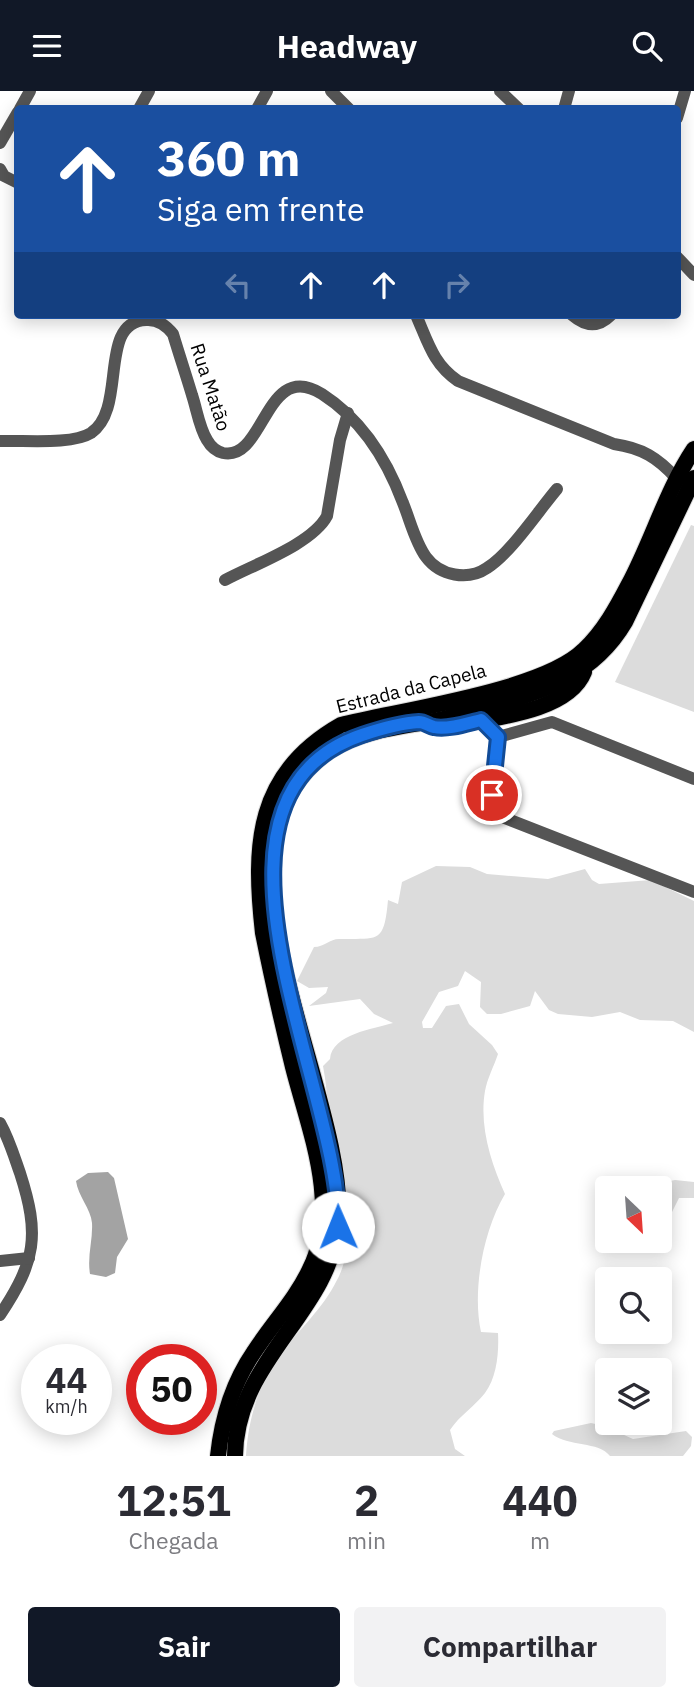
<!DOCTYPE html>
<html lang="pt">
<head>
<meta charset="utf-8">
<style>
	:root { --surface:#fff; --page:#f2f2f3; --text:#2b2b33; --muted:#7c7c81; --accent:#111827 }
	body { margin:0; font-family:"IBM Plex Sans",sans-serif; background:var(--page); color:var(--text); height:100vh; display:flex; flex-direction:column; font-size:26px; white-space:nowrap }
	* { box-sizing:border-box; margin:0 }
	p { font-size:23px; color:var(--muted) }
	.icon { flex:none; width:38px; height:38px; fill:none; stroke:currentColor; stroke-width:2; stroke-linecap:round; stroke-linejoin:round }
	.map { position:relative; height:1365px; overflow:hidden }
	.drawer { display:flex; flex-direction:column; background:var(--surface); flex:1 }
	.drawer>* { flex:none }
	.guide { position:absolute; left:14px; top:14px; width:667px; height:214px; border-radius:7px; box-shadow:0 4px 18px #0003; background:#1a4fa0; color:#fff; overflow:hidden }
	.needle { width:46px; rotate:155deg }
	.controls { position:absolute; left:595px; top:1085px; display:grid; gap:14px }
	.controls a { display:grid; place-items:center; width:77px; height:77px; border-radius:7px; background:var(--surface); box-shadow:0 4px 18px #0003; font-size:35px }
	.speed { position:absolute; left:21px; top:1253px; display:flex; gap:14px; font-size:35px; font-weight:700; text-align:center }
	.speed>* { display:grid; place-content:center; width:91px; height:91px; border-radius:50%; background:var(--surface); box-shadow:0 4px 18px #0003; line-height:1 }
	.speed small { font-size:18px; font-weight:400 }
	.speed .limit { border:10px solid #d22; background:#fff; color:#111 }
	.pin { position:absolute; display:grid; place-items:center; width:60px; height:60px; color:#fff; margin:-30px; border:4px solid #fff; border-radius:50%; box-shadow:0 2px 7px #0007 }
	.me { position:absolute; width:77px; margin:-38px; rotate:359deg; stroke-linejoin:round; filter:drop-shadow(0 0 5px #0008) }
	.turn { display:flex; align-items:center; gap:24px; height:147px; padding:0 28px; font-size:32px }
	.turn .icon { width:91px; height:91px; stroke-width:2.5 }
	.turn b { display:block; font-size:49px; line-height:60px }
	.lanes { display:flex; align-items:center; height:66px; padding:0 28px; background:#0003; justify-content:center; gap:35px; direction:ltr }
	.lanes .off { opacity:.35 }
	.eta { display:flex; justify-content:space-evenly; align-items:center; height:119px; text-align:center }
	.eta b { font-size:42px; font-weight:800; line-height:49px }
	.primary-button { display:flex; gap:14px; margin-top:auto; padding:14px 28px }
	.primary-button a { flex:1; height:80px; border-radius:7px; background:var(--accent); color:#fff; font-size:28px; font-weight:800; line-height:80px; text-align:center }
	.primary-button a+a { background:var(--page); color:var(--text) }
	header { display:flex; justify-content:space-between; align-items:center; height:91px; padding:0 28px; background:var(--accent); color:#fff; font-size:32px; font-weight:800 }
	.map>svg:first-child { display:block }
	.green { fill:#dcdcdc }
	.water { fill:#a3a3a3 }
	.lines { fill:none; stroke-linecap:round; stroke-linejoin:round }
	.major-casing { stroke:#dbdbdb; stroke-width:18 }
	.minor { stroke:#555; stroke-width:12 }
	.major { stroke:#000; stroke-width:16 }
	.route-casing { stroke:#114b97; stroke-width:18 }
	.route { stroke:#1a73e8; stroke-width:12 }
	.labels { text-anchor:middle; stroke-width:5; stroke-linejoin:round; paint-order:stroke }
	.street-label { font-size:19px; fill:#000; stroke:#fff }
</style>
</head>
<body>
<header><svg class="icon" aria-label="menu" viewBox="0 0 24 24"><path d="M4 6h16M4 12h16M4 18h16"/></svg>Headway<svg class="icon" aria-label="search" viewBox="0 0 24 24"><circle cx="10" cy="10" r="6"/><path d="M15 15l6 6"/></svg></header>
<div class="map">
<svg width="694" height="1365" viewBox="0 0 694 1365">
	<rect width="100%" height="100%" fill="#fff"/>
	<!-- green -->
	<g class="green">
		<path d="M691,434L694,435V621L615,591Z"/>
		<path d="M436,775L470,776L487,783L548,788L585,778L592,789L599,793L651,789L694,810V941L673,930L640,929L620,921L592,926L558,923L549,919L535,900L530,915L501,923H487L480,916L481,891L465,880L458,895L439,901L422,931L423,937H432L446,915L459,913L469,933L492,954L498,963C494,975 487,988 485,1000C479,1035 491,1072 505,1103C483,1140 472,1200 481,1241L498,1242C499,1261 497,1286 485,1302C474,1316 460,1324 450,1339L455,1358L465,1365H246C248,1330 258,1293 279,1265C298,1239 323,1218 337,1189C343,1179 349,1155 349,1143C348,1117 336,1090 332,1065C327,1034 329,1005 323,975L330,968C332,943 373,938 393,932L374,923L360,908L309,915L326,902L328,896L309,897L297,890L314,856C324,856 330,848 339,848C378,847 384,854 388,809L398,813L402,791Z"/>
		<path d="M675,1089L694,1091V1107H679L669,1127L660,1128V1097H635Z"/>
		<path d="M591,1332L604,1335L633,1348L686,1340L692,1346L691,1355L683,1365H610C599,1350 568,1356 552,1343L554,1340Z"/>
	</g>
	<!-- water -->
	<path class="water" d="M108,1081L114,1087L128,1148L117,1166L115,1182L106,1186L90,1183C87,1165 93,1149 92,1132C91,1118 78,1105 76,1090L88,1082Z"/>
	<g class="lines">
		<defs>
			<g id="major">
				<path d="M455,634C492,627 568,621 584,581"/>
				<path d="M218,1365C222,1328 232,1293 254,1261C272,1233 296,1208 310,1178C341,1115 309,1039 293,976C282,931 272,887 263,842C253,753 256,682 341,634C401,619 543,600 584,559C604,540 617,516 629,493C653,448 666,400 694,358"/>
				<path d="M235,1365C236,1268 329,1223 338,1134C350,1004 191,757 328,661C360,639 400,636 438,629C453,626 469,620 485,616C542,602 594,584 625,531L694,387"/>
			</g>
		</defs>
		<!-- major casing -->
		<use href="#major" class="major-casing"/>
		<!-- minor -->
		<g class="minor">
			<path d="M331,0L349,18"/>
			<path d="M500,0L519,18"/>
			<path d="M20,18L30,0"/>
			<path d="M139,18L149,0"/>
			<path d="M257,18L267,0"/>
			<path d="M564,18L569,0"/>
			<path d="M677,27L685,0"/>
			<path d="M0,52L18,21"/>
			<path d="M0,78L4,85L18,92"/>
			<path d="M677,166L694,184"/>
			<path d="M416,224C428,251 433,273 458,290L614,353C642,357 658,367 676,387"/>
			<path d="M572,224C586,236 598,237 611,224"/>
			<path d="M0,350C24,349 72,354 91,342C128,317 97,231 146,229C158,228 166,234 173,243C179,263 186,284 192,304C197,319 199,336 207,349C211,356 215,360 223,362C265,371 265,267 322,303C361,328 387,369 403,412C410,429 415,451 426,466C440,485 468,490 487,477C510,463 539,419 557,398"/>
			<path d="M225,489C255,473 312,453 327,425L340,349L348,322"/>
			<path d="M498,646L492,704L497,724L694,801"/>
			<path d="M498,646L552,631L694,688"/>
			<path d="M0,1032C9,1048 14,1065 20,1082C40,1144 36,1170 0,1224"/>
			<path d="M0,1170L29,1167"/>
		</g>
		<!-- major -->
		<use href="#major" class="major"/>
	</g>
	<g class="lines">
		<defs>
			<path id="route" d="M338,1136C344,1005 174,708 362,644C380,638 401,632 419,631C425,631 428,635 434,636C448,639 468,632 481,629L498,646L492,704"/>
		</defs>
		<!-- route casing -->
		<use href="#route" class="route-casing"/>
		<!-- route -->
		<use href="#route" class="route"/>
	</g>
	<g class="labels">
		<!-- street labels -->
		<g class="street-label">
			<text transform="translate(211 296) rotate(72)" y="7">Rua Matão</text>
			<text transform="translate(411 597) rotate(-14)" y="7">Estrada da Capela</text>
		</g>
	</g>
</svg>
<div class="controls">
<a><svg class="needle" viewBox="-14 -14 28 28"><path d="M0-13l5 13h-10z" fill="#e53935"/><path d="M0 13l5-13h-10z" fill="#7c7c81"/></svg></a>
<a><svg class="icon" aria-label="search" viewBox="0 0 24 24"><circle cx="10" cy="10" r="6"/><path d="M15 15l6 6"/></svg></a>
<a><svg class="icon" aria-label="layers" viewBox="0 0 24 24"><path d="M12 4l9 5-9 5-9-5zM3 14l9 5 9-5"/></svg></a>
</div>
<div class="speed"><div>44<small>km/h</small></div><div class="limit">50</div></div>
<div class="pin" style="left:492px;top:704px;background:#d93025"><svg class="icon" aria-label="arrive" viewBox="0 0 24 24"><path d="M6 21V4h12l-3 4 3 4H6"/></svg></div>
<svg class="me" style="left:338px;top:1136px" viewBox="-20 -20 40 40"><circle r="19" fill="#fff"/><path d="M0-13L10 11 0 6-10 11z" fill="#1a73e8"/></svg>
<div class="guide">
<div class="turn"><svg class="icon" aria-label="ahead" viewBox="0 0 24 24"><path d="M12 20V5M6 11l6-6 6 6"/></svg><div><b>360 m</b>Siga em frente</div></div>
<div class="lanes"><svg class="icon off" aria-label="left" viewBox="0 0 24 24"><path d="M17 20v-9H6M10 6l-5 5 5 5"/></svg><svg class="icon" aria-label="ahead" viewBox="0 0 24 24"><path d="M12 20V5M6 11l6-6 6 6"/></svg><svg class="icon" aria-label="ahead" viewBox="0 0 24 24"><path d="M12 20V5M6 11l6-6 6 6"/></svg><svg class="icon off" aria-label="right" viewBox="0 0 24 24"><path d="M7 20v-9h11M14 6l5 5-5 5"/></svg></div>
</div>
</div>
<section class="drawer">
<div class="eta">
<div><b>12:51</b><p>Chegada</p></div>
<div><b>2</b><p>min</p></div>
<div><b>440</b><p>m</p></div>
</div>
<div class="primary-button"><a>Sair</a><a>Compartilhar</a></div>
</section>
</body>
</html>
